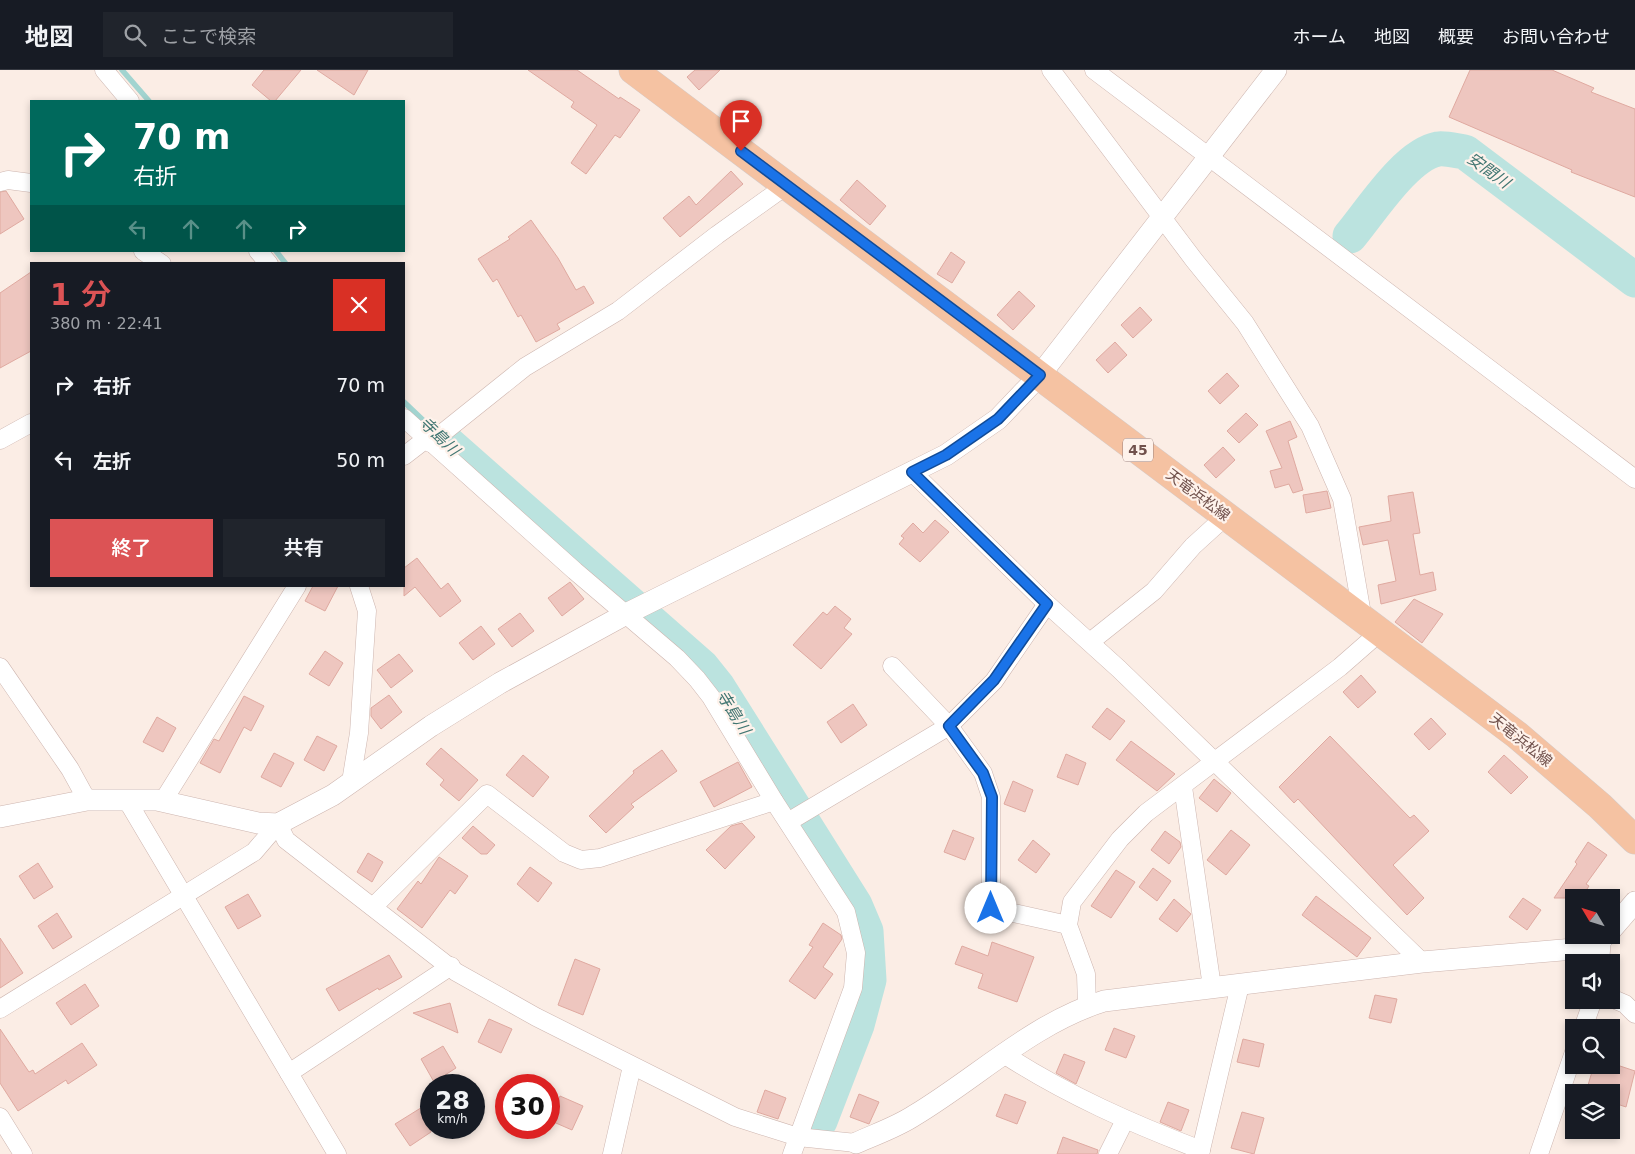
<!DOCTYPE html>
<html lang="ja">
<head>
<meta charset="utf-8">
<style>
	:root { --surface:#171b24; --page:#20242c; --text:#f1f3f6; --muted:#9ea1a6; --line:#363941; --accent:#dc5355 }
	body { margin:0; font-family:"DejaVu Sans","Noto Sans JP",sans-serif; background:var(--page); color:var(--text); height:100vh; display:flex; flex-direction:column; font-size:19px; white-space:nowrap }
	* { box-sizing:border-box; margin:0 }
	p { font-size:16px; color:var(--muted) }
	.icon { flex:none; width:28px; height:28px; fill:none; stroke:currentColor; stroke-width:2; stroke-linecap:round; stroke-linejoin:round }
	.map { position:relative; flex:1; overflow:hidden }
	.side { position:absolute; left:30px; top:192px; width:375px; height:325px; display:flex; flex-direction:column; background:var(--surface); border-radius:0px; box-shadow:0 2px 8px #0003 }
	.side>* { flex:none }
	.banner { position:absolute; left:30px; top:30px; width:375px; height:152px; border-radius:0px; box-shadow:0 2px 8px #0003; background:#00695c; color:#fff; overflow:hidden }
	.needle { width:32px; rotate:308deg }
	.buttons { position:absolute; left:1565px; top:819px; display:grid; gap:10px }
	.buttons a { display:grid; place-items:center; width:55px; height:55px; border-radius:0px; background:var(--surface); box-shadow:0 2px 8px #0003; font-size:25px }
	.speed { position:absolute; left:420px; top:1004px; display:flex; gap:10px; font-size:25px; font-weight:700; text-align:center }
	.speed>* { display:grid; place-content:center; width:65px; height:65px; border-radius:50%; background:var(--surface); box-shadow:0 2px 8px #0003; line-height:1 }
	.speed small { font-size:12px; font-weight:400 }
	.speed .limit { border:8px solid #d22; background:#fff; color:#111 }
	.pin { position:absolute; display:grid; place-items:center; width:42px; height:42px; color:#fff; margin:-51px -21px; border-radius:50% 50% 50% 0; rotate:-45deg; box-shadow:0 0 5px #0007 }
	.pin .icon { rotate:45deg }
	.me { position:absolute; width:55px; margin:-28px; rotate:0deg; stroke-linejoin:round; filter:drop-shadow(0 0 4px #0008) }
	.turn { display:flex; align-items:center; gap:18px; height:105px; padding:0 20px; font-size:22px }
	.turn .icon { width:65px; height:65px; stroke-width:2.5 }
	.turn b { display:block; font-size:35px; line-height:42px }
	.lanes { display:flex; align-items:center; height:48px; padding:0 20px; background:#0003; justify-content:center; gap:25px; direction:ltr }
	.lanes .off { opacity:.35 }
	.round { display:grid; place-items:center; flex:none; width:52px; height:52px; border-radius:0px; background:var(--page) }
	.summary { display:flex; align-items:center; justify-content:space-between; height:85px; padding:0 20px }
	h1 { font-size:30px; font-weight:600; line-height:38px; color:var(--accent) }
	.action { display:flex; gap:10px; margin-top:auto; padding:10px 20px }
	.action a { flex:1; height:58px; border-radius:0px; background:var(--accent); color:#fff; font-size:20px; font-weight:600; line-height:58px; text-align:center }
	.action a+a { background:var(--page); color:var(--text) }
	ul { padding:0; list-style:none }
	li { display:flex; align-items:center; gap:15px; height:75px; padding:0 20px }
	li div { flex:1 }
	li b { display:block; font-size:19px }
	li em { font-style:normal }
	header { display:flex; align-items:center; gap:30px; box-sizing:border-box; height:70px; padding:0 25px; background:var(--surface); border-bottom:1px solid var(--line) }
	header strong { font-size:24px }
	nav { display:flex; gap:28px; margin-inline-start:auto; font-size:18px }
	.search { width:350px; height:45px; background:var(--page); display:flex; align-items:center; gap:12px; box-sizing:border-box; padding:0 18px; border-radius:0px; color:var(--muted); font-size:19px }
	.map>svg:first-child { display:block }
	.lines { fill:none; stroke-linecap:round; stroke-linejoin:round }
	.stream { stroke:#a2d4d0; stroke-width:5.5 }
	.river { stroke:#bbe3df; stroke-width:35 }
	.building { fill:#eec6bf; stroke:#dfa9a0 }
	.minor-casing { stroke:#cdb5af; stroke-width:19 }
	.tertiary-casing { stroke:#cdb5af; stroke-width:22 }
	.primary-casing { stroke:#d4cbc9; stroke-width:29 }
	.minor { stroke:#fff; stroke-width:18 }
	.tertiary { stroke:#fff; stroke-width:21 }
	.primary { stroke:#f5c2a2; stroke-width:28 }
	.route-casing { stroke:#114b97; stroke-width:12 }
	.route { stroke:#1a73e8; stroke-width:9 }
	.labels { text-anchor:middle; stroke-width:4.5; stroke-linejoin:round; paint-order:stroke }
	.shield { fill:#fef2eb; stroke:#9b817c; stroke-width:1 }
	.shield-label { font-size:14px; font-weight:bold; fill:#71514c }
	.street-label { font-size:15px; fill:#71514c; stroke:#fef2eb }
	.water-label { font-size:16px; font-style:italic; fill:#417672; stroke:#fef2eb }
</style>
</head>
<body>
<header>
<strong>地図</strong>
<div class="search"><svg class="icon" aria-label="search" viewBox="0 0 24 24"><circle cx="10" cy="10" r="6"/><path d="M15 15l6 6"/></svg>ここで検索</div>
<nav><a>ホーム</a><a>地図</a><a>概要</a><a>お問い合わせ</a></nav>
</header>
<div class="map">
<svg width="1635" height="1084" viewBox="0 0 1635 1084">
	<rect width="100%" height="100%" fill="#fbede5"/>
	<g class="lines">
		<!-- stream -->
		<g class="stream">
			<path d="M122,0L149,31"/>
			<path d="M276,181L286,194"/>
			<path d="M404,332L446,372"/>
		</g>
		<!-- river -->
		<g class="river">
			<path d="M1350,166C1371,141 1406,85 1438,79C1446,78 1457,81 1465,82L1635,210"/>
			<path d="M446,372L702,597L718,617L855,835L866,861L869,910L857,955L820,1051"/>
		</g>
	</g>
	<!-- building -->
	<g class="building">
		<path d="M264,0H301L275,31H271L252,15Z"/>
		<path d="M317,0H368L354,25Z"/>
		<path d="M528,0H577L619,29L620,27L640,40L620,68L615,65L586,104L571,93L597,55L571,37L574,32Z"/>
		<path d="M695,0H720L699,20L687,7Z"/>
		<path d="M1470,0H1552L1594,18L1591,22L1635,39V127L1571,102L1572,100L1449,47Z"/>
		<path d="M731,101L743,114L680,167L663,148L689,126L696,135Z"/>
		<path d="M857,110L886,136L870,155L840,130Z"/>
		<path d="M6,121L24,149L0,164V122Z"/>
		<path d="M531,150L558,188L576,220L584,216L594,233L557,254L560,259L536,272L521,245L518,247L497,209L493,212L478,189L510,169L508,167Z"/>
		<path d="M951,182L965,192L952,213L937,204Z"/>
		<path d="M31,202V281L0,298V223Z"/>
		<path d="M1019,221L1035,236L1013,260L997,245Z"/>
		<path d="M1140,237L1152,250L1133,268L1121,255Z"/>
		<path d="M1115,272L1127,285L1108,303L1096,290Z"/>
		<path d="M1227,303L1239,316L1220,334L1208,321Z"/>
		<path d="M1246,343L1258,355L1239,373L1227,361Z"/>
		<path d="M1290,351L1297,367L1288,371L1303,420L1293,423L1289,414L1275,418L1270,401L1282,398L1266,361Z"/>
		<path d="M1223,377L1235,390L1216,408L1204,395Z"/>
		<path d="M1327,421L1331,438L1306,443L1303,425Z"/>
		<path d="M1413,422L1420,463L1413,464L1420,505L1433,502L1436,520L1381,534L1378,515L1396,511L1388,470L1363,475L1359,457L1391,451L1388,426Z"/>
		<path d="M935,450L949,462L920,492L899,474L904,468L901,466L913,453L923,463Z"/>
		<path d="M417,488L441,519L448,513L461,531L440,547L415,517L404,526V498Z"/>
		<path d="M570,512L584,529L562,546L548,528Z"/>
		<path d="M313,516H338L325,541L305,531Z"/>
		<path d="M1414,529L1443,544L1422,573L1395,552Z"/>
		<path d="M835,536L851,549L844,558L852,564L821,599L793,575L823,542L827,545Z"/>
		<path d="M520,543L534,561L512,577L498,559Z"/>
		<path d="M481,556L495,574L473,590L459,573Z"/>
		<path d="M325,581L343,593L329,616L309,604Z"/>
		<path d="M399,584L413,601L391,618L377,600Z"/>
		<path d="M1361,605L1376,622L1358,638L1343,622Z"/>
		<path d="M389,625L402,642L381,659L371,646V638Z"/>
		<path d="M244,626L264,636L251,661L244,657L220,703L200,693L214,669L219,671Z"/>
		<path d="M853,634L867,655L841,673L827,652Z"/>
		<path d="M1107,638L1125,651L1110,670L1092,657Z"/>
		<path d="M157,647L176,658L163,682L143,672Z"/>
		<path d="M1431,648L1446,664L1429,680L1414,664Z"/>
		<path d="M317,666L337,676L324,701L304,690Z"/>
		<path d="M1330,666L1410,748L1414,745L1429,761L1393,795L1424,828L1407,845L1298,729L1294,733L1279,717Z"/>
		<path d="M1131,671L1175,704L1157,721L1116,690Z"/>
		<path d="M441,678L478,710L459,731L440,715L444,710L426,694Z"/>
		<path d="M662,680L677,701L631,734L634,737L606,763L589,746L634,703L633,701Z"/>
		<path d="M274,683L294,693L281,717L261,707Z"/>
		<path d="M1066,684L1086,693L1078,715L1057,707Z"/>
		<path d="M523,685L549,707L533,727L506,705Z"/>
		<path d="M1504,685L1528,707L1511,724L1488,702Z"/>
		<path d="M738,692L752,717L714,737L700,712Z"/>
		<path d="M1214,709L1231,723L1217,742L1199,728Z"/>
		<path d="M1013,711L1033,720L1025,742L1004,734Z"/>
		<path d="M742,753L755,767L725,799L706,780L731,756Z"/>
		<path d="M473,756L495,775L487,784H481L462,768Z"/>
		<path d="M953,760L974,768L965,790L944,782Z"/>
		<path d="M1231,760L1250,775L1226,805L1207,790Z"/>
		<path d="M1165,761L1180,772L1181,777L1169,794L1151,780Z"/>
		<path d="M1033,770L1050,784L1036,803L1018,790Z"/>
		<path d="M1588,772L1607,785L1586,814L1589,816L1581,828H1554L1577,794L1575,792Z"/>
		<path d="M368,783L383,792L372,812L357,802Z"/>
		<path d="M439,787L468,806L455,824L450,820L422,858L397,839L418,811L421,814Z"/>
		<path d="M38,793L53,817L34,829L19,806Z"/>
		<path d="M530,797L552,813L538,832L517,814Z"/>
		<path d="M1153,798L1171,811L1157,831L1139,817Z"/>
		<path d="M1116,800L1135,812L1111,848L1091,836Z"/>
		<path d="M248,824L261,846L238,859L225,837Z"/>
		<path d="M1316,826L1371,868L1357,887L1302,845Z"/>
		<path d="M1523,828L1541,840L1527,860L1509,847Z"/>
		<path d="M1174,829L1191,844L1177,862L1159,849Z"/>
		<path d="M57,843L72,867L53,879L38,856Z"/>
		<path d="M823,853L841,865L842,869L823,897L833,904L815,929L789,911L813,877L809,875Z"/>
		<path d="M0,868L23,903L0,918Z"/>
		<path d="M992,872L1034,887L1017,932L978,918L983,904L955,894L962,876L988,886Z"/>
		<path d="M389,885L402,907L379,920L378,918L339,941L326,919Z"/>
		<path d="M575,889L600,899L583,945L558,935Z"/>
		<path d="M85,914L99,936L71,955L56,933Z"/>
		<path d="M1375,925L1397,929L1391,953L1369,948Z"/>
		<path d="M450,933L458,963L413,943Z"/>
		<path d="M489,949L512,959L501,983L478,972Z"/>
		<path d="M1114,958L1135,966L1126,988L1105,980Z"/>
		<path d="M0,959L29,1002L33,1000L35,1004L82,973L97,995L68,1014L66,1010L18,1041L0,1013Z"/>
		<path d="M1243,969L1264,974L1259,997L1237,992Z"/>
		<path d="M443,976L456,998L434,1012L421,989Z"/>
		<path d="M1064,984L1085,992L1076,1014L1056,1003Z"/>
		<path d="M1594,995H1617L1635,1001L1626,1037L1611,1032V1022H1586Z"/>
		<path d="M765,1020L786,1028L778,1049L757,1042Z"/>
		<path d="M859,1024L879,1032L869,1054L850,1047Z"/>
		<path d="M1005,1024L1026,1032L1017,1054L996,1046Z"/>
		<path d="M560,1026L583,1036L572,1060L549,1050Z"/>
		<path d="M1168,1032L1189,1040L1181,1061L1160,1052Z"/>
		<path d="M424,1036L431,1047V1062L410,1076L395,1054Z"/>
		<path d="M1242,1042L1264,1048L1254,1084L1231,1078Z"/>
		<path d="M1063,1067L1098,1080L1097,1084H1057Z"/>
	</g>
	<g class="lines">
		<defs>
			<g id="minor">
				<path d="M104,0L130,31"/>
				<path d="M1051,0L1194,190L1245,253L1310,356L1342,429L1363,550"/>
				<path d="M1094,0L1635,409"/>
				<path d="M0,112L8,110L31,113"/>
				<path d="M143,181L162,194"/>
				<path d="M258,181L269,194"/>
				<path d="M404,348L575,501L677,588L697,609L711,627L774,731L846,842L856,883L853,918L792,1084"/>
				<path d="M0,370L31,353"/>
				<path d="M430,373L525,297L618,241L717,165L787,115"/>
				<path d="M404,386L426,369"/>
				<path d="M912,402L1047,534L1119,599L1422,892"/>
				<path d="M1090,572L1154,521L1193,476L1226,446"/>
				<path d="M892,596L949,656L983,703L991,727V838L1068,855"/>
				<path d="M0,597L70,699L87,730"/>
				<path d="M351,712L359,663L367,541L359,516"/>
				<path d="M1183,717L1212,917"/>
				<path d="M163,731L297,516"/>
				<path d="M128,732L337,1084"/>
				<path d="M788,752L949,656L994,611L1047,534"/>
				<path d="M373,837L487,724L564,783L581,790L600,788L774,731"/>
				<path d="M1600,892L1602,868"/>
				<path d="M1611,928L1625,934L1635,944"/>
				<path d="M1087,937L1086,904L1068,855L1072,832L1120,769L1146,743L1340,597L1380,562"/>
				<path d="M0,939L254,782L278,754L286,770L456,902L536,947L735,1047L798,1067L856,1073"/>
				<path d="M1583,958L1593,930"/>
				<path d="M1005,985C1067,1025 1133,1054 1201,1080"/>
				<path d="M289,1003L451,896"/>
				<path d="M0,1047L23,1084"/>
				<path d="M612,1084L632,996"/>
				<path d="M1108,1084L1125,1050"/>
				<path d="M1200,1084L1240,915"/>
				<path d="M1539,1084L1574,982"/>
			</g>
			<g id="tertiary">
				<path d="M0,747L87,730H157L258,753L278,754L333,725L431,656L500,613L626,544L946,385L998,349L1040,305L1276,0"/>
				<path d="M1611,860L1635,832"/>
				<path d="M856,1073C876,1064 897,1057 915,1045C978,1007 1033,953 1104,931L1422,892L1574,879L1594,876L1606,865"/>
			</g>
			<path id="primary" d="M633,0L1517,665L1600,736L1635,770"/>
		</defs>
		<!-- minor casing -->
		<use href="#minor" class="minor-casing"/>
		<!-- tertiary casing -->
		<use href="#tertiary" class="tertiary-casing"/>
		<!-- primary casing -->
		<use href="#primary" class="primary-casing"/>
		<!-- minor -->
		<use href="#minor" class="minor"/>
		<!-- tertiary -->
		<use href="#tertiary" class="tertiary"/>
		<!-- primary -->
		<use href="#primary" class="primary"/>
	</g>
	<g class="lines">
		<defs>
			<path id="route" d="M741,81L1040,305L998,349L946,385L912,402L1047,534L994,610L949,656L983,703L992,727L991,838"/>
		</defs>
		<!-- route casing -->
		<use href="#route" class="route-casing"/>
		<!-- route -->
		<use href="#route" class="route"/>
	</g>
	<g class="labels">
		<!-- shield labels -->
		<rect class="shield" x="1123" y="368.5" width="30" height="23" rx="4"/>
		<g class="shield-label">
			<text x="1138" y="385">45</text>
		</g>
		<!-- street labels -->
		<g class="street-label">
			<text transform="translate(1198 425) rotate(37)" y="5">天竜浜松線</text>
			<text transform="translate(1521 670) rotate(39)" y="5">天竜浜松線</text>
		</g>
		<!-- water labels -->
		<g class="water-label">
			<text transform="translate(1489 100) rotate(36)" y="6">安間川</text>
			<text transform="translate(440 366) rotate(44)" y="6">寺島川</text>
			<text transform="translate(734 642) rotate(58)" y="6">寺島川</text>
		</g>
	</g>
</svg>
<div class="buttons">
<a><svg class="needle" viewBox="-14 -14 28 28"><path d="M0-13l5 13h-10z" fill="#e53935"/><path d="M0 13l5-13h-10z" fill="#9ea1a6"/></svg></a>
<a><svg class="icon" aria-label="sound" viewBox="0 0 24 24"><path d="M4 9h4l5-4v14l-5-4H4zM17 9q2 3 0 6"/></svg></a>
<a><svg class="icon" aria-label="search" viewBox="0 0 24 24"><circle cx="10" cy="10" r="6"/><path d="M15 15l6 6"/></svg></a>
<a><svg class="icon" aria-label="layers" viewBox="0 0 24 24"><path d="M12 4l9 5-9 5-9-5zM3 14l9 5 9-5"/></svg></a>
</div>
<div class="speed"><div>28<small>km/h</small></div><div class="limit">30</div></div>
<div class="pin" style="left:741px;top:81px;background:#d93025"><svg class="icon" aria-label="arrive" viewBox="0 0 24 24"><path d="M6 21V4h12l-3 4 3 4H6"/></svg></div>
<svg class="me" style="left:991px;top:838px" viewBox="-20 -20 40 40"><circle r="19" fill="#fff"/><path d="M0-13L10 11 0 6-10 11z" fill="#1a73e8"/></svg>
<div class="banner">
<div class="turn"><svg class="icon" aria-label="right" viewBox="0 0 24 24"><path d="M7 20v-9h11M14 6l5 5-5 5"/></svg><div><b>70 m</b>右折</div></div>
<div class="lanes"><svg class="icon off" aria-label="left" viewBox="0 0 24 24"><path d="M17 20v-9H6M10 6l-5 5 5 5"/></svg><svg class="icon off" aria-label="ahead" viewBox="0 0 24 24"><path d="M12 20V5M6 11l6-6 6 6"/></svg><svg class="icon off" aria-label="ahead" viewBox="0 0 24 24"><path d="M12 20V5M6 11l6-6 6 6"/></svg><svg class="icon" aria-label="right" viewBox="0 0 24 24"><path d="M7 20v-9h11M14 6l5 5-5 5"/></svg></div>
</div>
<section class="side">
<div class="summary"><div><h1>1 分</h1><p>380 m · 22:41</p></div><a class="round" style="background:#d93025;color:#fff"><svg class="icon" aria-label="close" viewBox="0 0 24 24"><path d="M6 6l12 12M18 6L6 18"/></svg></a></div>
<ul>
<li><svg class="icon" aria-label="right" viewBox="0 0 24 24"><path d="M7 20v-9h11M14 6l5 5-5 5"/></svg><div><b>右折</b></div><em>70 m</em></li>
<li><svg class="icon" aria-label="left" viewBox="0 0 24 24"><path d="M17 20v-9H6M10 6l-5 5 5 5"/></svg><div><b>左折</b></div><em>50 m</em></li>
</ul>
<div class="action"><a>終了</a><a>共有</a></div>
</section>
</div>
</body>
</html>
